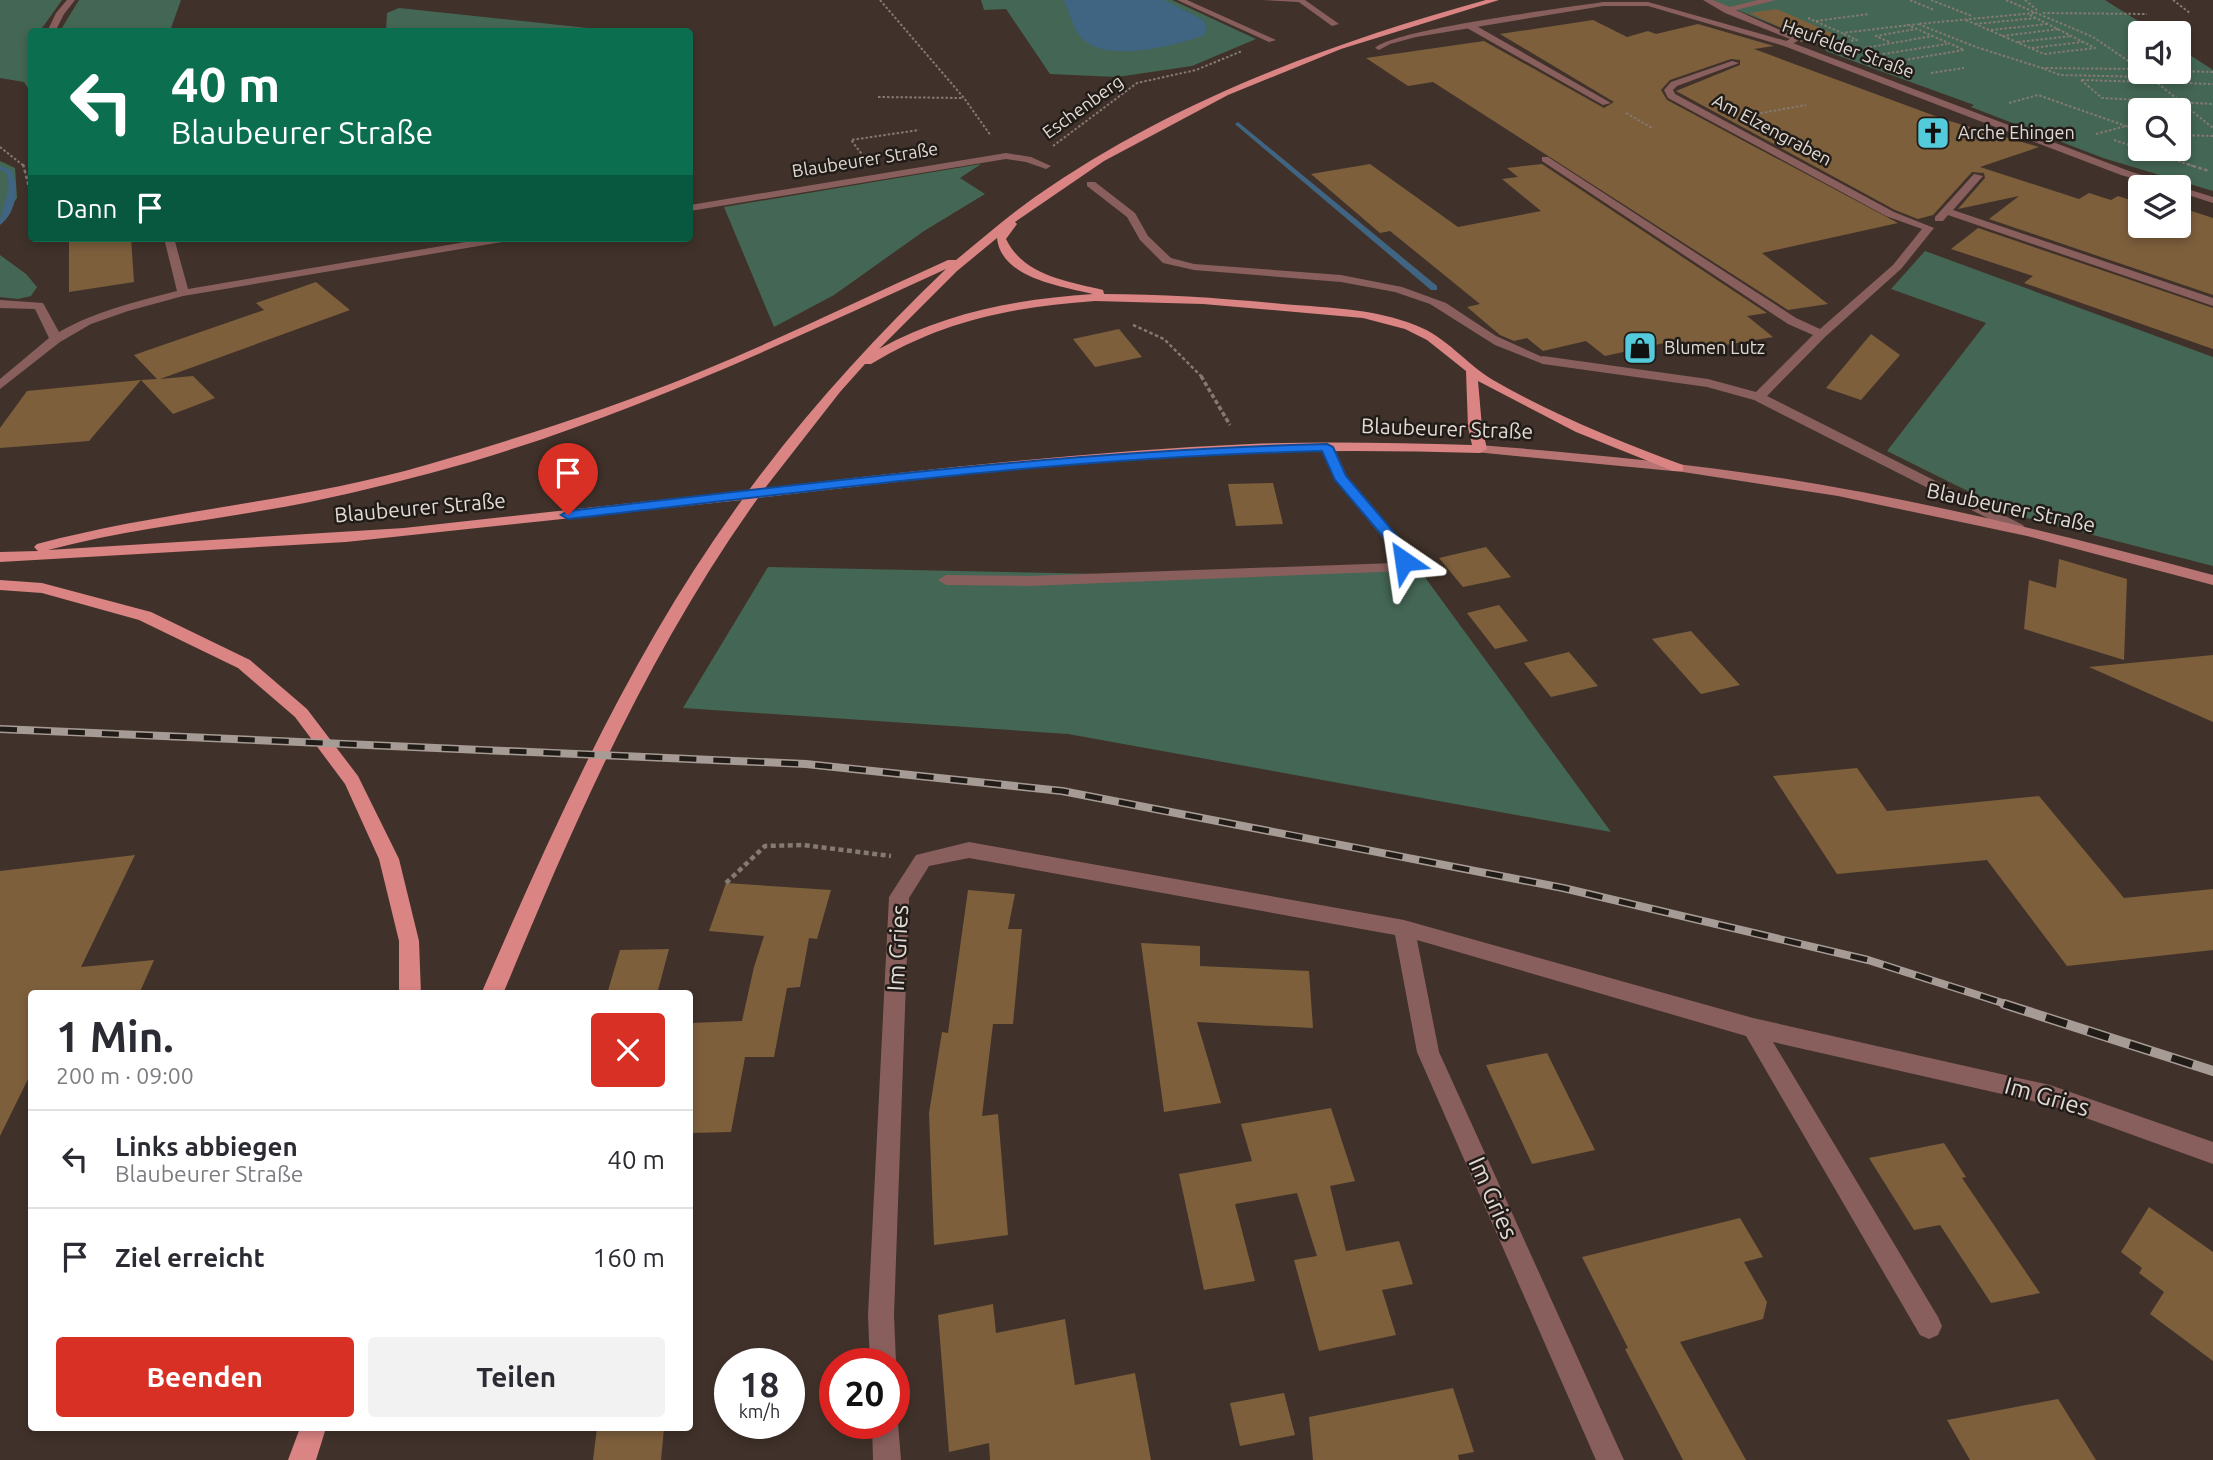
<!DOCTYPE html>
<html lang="de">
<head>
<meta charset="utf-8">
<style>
	:root { --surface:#fff; --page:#f2f2f3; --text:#2b2b33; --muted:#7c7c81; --line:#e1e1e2; --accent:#d93025 }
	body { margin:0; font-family:Ubuntu,sans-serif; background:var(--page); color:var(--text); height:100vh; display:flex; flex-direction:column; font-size:26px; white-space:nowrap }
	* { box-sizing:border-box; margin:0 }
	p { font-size:23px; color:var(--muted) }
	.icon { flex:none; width:38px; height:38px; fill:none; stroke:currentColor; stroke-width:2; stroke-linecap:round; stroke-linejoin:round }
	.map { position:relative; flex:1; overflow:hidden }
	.drawer { position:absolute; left:28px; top:990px; width:665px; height:441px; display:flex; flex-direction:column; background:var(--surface); border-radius:7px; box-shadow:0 4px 10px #0003 }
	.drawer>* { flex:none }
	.guide { position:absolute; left:28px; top:28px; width:665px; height:214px; border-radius:7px; box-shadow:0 4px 10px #0003; background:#0b6e4f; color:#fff; overflow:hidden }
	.controls { position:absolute; left:2128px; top:21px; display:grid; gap:14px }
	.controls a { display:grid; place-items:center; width:63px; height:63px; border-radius:7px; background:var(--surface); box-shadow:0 4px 10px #0003; font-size:35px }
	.speed { position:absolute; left:714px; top:1348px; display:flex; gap:14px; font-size:35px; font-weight:700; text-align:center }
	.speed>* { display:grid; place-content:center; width:91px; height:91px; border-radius:50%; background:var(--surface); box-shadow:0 4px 10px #0003; line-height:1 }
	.speed small { font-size:18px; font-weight:400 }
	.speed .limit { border:10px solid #d22; background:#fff; color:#111 }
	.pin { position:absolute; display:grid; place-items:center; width:60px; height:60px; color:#fff; margin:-72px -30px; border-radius:50% 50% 50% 0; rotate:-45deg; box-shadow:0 0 7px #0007 }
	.pin .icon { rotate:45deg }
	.me { position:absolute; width:77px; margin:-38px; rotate:328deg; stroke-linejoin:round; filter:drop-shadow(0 0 5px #0008) }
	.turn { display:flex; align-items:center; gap:24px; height:147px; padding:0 28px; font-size:32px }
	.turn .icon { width:91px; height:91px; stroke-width:2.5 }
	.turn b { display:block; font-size:49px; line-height:60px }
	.then { display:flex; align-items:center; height:66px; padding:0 28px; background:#0003; gap:14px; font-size:26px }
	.round { display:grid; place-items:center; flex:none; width:74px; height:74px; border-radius:7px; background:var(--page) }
	.summary { display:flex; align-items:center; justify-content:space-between; height:119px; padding:0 28px }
	h1 { font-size:42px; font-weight:700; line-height:52px }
	.primary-button { display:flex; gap:14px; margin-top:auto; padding:14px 28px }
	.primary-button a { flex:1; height:80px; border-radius:7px; background:var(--accent); color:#fff; font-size:28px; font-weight:700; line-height:80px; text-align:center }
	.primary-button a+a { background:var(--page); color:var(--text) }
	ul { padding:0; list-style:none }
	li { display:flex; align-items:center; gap:21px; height:98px; padding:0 28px; border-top:2px solid var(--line) }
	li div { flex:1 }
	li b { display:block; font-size:26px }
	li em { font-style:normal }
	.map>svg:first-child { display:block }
	.green { fill:#446654; fill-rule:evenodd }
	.water { fill:#406583 }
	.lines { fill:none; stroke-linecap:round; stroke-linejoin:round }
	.stream { fill:#406583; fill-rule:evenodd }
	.building { fill:#7d5f3c }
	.path-far3 { stroke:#857a72; stroke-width:2; stroke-dasharray:2.5 2; stroke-linecap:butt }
	.path-far2 { stroke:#857a72; stroke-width:2.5; stroke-dasharray:3.5 2.5; stroke-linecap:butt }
	.path-far1 { stroke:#857a72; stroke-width:3.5; stroke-dasharray:4.5 2.5; stroke-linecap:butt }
	.path { stroke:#857a72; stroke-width:4.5; stroke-dasharray:5 3.5; stroke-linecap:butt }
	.lane { fill:#895f5d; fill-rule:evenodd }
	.street { fill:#895f5d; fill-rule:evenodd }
	.secondary { fill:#b77473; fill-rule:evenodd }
	.primary { fill:#da8483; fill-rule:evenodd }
	.rail-far1-casing { stroke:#a69c95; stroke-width:8 }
	.rail-casing { stroke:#a69c95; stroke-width:10 }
	.rail-far1 { stroke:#221c18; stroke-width:5; stroke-dasharray:17; stroke-linecap:butt }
	.rail { stroke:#221c18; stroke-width:7; stroke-dasharray:22; stroke-linecap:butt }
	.route { fill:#1a73e8; stroke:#114b97; stroke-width:2 }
	.labels { text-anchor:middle; stroke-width:5; stroke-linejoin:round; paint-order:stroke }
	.far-street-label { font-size:18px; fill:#e1d9d3; stroke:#221c18 }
	.far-poi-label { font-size:18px; fill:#e1d9d3; stroke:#221c18; text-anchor:start }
	.street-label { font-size:21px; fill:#e1d9d3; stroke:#221c18 }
	.near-street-label { font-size:24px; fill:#e1d9d3; stroke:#221c18 }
</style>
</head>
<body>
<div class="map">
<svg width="2213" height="1460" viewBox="0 0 2213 1460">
	<rect width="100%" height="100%" fill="#40322a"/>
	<!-- green -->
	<g class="green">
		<path d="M0,0H62L40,31L32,32L31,93L24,82L0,78Z"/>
		<path d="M79,0H181L170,31H60Z"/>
		<path d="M981,0H1172L1256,39L1192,66L1117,77L1050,74L1006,9L984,10Z"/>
		<path d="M1712,0H2105L2157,33H2140V72H2179V48L2213,70V191L2103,158L1971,107L1974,105L1828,52L1807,38ZM2140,110H2179V149H2140Z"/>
		<path d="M399,8L616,31H386L387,13Z"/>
		<path d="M0,161L15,168L17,198L0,223Z"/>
		<path d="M981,164L960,178L985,194L924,231L834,295L774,327L724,207Z"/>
		<path d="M1925,251L2213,357V566L2016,515L1887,451L1986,323L1891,289Z"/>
		<path d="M0,255L26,274L37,287L31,296L18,299L0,297Z"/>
		<path d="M1416,565L1611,832L1068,734L683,708L768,567L1150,575Z"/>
	</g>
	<!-- water -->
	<path class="water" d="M1064,0H1164L1203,20L1207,27L1204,35C1176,46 1100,65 1079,35C1072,25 1069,11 1064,0Z"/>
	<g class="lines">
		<!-- stream -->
		<g class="stream">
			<path d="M1238,122L1437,286V290H1431L1236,125L1235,124Z"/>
			<path d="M0,166L11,170C20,188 16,213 0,225C0,205 14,195 6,172L0,170Z"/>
		</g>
	</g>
	<!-- building -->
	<g class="building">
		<path d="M1777,9L1839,36L1800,42L1801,37L1749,13Z"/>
		<path d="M1593,20L1627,37L1648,31L1656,34L1698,24L1774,46L1754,49L1946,120L2039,147L1980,167L2079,199L2089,193L2111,200L2118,196L2140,203V226H2179V207L2213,218V295L1989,219L2019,196L1958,209L1985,178L1984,173L1972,172L1933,215L1918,219L1895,210L1676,91L1740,65V60L1731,59L1670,80L1661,90L1667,100L1898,223L1762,253L1828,304L1788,310L1433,82L1408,86L1366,58L1484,41L1604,108L1614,102L1500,34Z"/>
		<path d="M1370,164L1458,227L1541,211L1502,179L1518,177L1507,168L1542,164L1767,313L1747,316L1773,337L1678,353L1664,343L1605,356L1586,341L1543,351L1527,338L1514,341L1500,335L1467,307L1480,304L1390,231L1380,233L1311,174Z"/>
		<path d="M1978,228L2213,308V349L2024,283L2033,276L1951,249Z"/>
		<path d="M69,238H131L134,282L69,292Z"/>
		<path d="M316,282L350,310L160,379L193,376L215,398L173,414L141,380L157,379L134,355L264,310L256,303Z"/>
		<path d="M1119,329L1142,357L1095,367L1073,339Z"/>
		<path d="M1871,334L1900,355L1861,400L1826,388Z"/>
		<path d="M141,380L89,441L0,448V428L27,391Z"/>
		<path d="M1273,483L1283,524L1236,526L1228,484Z"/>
		<path d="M1486,547L1511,577L1463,587L1439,558Z"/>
		<path d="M2059,559L2127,579L2124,660L2024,629L2029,580L2056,588Z"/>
		<path d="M1499,605L1528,641L1495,649L1467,613Z"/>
		<path d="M1691,631L1740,685L1701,694L1652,639Z"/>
		<path d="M1569,652L1598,686L1551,697L1524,663Z"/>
		<path d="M2213,655V722L2089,667Z"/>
		<path d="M1857,768L1887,811L2039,796L2124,898L2213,889V950L2067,966L1987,860L1837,874L1773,776Z"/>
		<path d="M135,855L81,967L154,960L139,994H32V1071L0,1136V871Z"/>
		<path d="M726,883L831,890L817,939L809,938L800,987L787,988L774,1057H745L731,1132L690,1133V1023L742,1021L754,967L764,936L709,931Z"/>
		<path d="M968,890L1015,894L1008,929H1022L1013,1024H993L982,1116L998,1114L1008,1235L934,1245L929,1113L942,1032L948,1033Z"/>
		<path d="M1141,943L1200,946V966L1309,971L1313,1028L1197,1022L1221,1103L1164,1112Z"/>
		<path d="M669,949L657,994H607L620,950Z"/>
		<path d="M1547,1053L1595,1150L1532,1164L1486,1065Z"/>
		<path d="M1331,1108L1355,1181L1330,1186L1346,1251L1399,1241L1413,1284L1382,1290L1396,1335L1319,1351L1294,1260L1317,1256L1297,1193L1235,1204L1255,1281L1204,1290L1179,1174L1252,1161L1241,1124Z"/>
		<path d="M1944,1143L1966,1177L1962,1178L2040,1293L1991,1303L1940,1225L1914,1230L1869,1158Z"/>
		<path d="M2149,1207L2213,1252V1361L2150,1314L2164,1292L2139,1273L2142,1268L2121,1252Z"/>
		<path d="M1740,1218L1763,1257L1744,1262L1767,1302L1763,1319L1680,1342L1746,1460H1683L1625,1349L1628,1348L1582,1257Z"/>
		<path d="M993,1304L996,1333L1065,1319L1075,1385L1135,1373L1151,1460H990L989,1443L949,1452L938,1315Z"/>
		<path d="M1453,1388L1474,1452L1458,1455L1459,1460H1313L1309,1417Z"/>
		<path d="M1284,1393L1295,1435L1240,1446L1230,1403Z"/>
		<path d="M2058,1399L2096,1460H1970L1947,1420Z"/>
		<path d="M597,1428H664L661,1460H593Z"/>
	</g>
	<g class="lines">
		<!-- path-far3 -->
		<g class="path-far3">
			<path d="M880,0L964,98L991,136"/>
			<path d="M1910,0L1934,10"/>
			<path d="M1931,0L1972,16"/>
			<path d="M2006,0L2093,37L2140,69L2042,68L2060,75L2150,77L2213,128"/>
			<path d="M2025,0L2037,10"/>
			<path d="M2173,0L2190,13"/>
			<path d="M2034,13L1918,24L1976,47L2042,68"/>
			<path d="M2043,13L2147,14"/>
			<path d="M1808,18L1842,33L1918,24"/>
			<path d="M1966,20L2044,54L2095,48L2028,14"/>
			<path d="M1816,21L1869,14"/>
			<path d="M1975,24L2036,18"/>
			<path d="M1991,30L2048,24"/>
			<path d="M1844,34L1857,40L1849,41"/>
			<path d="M2002,36L2059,29"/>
			<path d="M1889,42L1876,36L1916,29"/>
			<path d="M2018,42L2072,36"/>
			<path d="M1865,48L1932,36"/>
			<path d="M2032,48L2082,42"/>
			<path d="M1883,54L1947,44"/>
			<path d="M1899,61L1964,50L1906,24"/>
			<path d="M2179,71L2213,72"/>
			<path d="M1931,73L1964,68"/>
			<path d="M2081,80L2102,98L2213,104"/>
			<path d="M2082,80L2213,84"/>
			<path d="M878,97L963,98"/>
			<path d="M2009,103L2038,95L2126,126"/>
			<path d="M1626,113L1652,128"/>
			<path d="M1756,114L1806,105"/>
			<path d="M2096,134L2126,126L2140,129"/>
			<path d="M2179,135L2213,136"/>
			<path d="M2114,140L2193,166"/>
			<path d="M1053,146L1137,83L1196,70L1242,51"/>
			<path d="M0,147L24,166"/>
			<path d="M864,157L851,140L919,130"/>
		</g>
		<!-- path-far2 -->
		<g class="path-far2">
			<path d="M23,164L32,199"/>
			<path d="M2187,164L2209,171"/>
			<path d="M1133,325L1164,339L1203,378"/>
		</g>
		<!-- path-far1 -->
		<path class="path-far1" d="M1201,376L1230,425"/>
		<!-- path -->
		<path class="path" d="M726,883L765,846L803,845L891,856"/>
		<!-- lane -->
		<g class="lane">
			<path d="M1177,0H1187L1276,40L1269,42Z"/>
			<path d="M1296,0H1305L1339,24L1332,26Z"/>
			<path d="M1703,0H1713L1730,7L1758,0H1776L1736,10L1800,39L1790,46H1784V42L1790,39L1725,13Z"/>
			<path d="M1467,24H1473L1611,103L1603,105L1467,28Z"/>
			<path d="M1087,182H1095L1135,213L1148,236L1171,258L1194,264L1341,275L1402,287L1446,303L1496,336L1549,360L1543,364L1495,345L1430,304L1395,292L1341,282L1194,270L1163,263L1140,240L1127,217L1087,186Z"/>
			<path d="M1327,443L1334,447L1347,476L1412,553V561L1404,571L1029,586L946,585L938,580L946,575L1029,576L1395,563L1396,554L1335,480L1320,447Z"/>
		</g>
		<!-- street -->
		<g class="street">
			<path d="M67,0H75L64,14L55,32H47L56,13Z"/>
			<path d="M1261,0H1302L1298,2Z"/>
			<path d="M1603,2H1648L1790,42L2129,171L2213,197V203L2179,192V187H2162L2121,175L1784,46L1648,6H1603L1416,37L1390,44L1379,50L1375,48C1395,29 1565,8 1603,2Z"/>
			<path d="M1732,61L1739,63L1677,86L1673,90L1675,94L1894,212L1934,228L1901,269L1825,337L1767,396L2023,525L2025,528L2023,531H2013L1754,400L1707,387L1543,364L1537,360L1543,356L1708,379L1756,392L1813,335L1788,324L1542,161V157H1548L1796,318L1820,329L1893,265L1922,229L1886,216L1668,98L1664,90L1671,82Z"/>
			<path d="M1006,153L1031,157L1051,166L1046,169L1026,162L1006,159L690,211V205Z"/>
			<path d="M1974,174L1983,176L1953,210L2213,298V306L1948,215L1943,221H1935V217Z"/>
			<path d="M164,238H174L188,289L489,238H513L508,241L183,296L128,311L91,324L60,342L0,389V379L49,338L35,309L0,308V300L43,303L59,332C96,311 135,302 177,291Z"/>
			<path d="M969,842L1404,920L1753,1018L2050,1085L2213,1142V1164L2050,1105L1773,1042L1938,1317L1942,1326L1938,1335L1929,1339L1920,1335L1746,1036L1417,940L1439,1052L1624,1460H1596L1417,1052L1395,935L969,858L929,866L909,898L894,1315L896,1363L894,1367V1363H870L868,1315L889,897L916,855Z"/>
			<path d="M894,1413L898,1423L901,1460H873L872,1423H894Z"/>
		</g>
		<!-- secondary -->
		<path class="secondary" d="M1480,445C1579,453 1677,462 1774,477C1923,500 2068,536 2213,575V585L2027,536L1838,496L1683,472L1475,452V446Z"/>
		<!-- primary -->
		<g class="primary">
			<path d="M1486,0H1499L1341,49L1228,95L1104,161L1015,222L1017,224L1006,239C1024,276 1067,281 1103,290L1104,294C1168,294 1231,299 1295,305C1336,308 1377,310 1415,325C1447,337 1465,363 1493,380C1554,415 1618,441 1683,465V471H1673L1576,432L1478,381L1482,427L1487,449L1480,453C1404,451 1327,450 1251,453C1086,459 922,479 758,498C648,652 575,820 503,994H481C556,822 631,652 742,500L346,542L0,562V552L38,551L34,547L37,544C165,510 298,502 426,465C519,438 613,408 702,371C785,337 866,297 948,260H956C982,239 1008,216 1035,197C1172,101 1327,44 1486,0ZM997,238C1001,278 1061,286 1093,294C1018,299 946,312 879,349L957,271ZM946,269C874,338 808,410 749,490L404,528L48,550C119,531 193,523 266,510C321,501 377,487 431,473C610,425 778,346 946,269ZM1095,301L1203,304L1363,318L1405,329L1427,340L1466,371L1468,427L1472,445C1398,443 1324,441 1250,444C1088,451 926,470 765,488L840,392L865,364H871C944,320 1012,307 1095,301Z"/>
			<path d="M0,580L42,583L151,612L250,660L307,709L358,776L399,859L419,941L421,994H399V941L379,859L345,784L295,717L238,668L139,620L42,593L0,590Z"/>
			<path d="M300,1428H326L316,1460H288Z"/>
		</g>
		<defs>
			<path id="rail-far1" d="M0,729L806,764L1062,791L1563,888L1868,960L2009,1005"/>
			<path id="rail" d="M2004,1004L2213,1071"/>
		</defs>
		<!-- rail-far1 casing -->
		<use href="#rail-far1" class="rail-far1-casing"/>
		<!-- rail casing -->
		<use href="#rail" class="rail-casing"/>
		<!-- rail-far1 -->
		<use href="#rail-far1" class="rail-far1"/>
		<!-- rail -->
		<use href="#rail" class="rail"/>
	</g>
	<!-- route -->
	<path class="route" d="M1327,444L1333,447L1346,476L1409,550V564H1399L1397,553L1335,480L1322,451C1070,457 819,490 568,519L561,515L568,511C820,482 1073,450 1327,444Z"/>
	<!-- icons -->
	<defs>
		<symbol id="church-square" viewBox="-11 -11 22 22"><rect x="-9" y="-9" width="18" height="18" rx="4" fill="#53cbdb" stroke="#221c18"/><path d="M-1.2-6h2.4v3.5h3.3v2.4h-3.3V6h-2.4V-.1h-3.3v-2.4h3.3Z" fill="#111"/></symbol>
		<symbol id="shop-square" viewBox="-11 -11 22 22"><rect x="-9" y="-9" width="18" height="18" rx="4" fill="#53cbdb" stroke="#221c18"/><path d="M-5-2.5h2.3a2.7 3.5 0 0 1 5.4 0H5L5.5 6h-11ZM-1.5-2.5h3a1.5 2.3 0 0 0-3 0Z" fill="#111"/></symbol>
	</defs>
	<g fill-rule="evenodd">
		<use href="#church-square" x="1914" y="114" width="38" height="38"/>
		<use href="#shop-square" x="1621" y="329" width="38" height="38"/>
	</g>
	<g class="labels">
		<!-- far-street labels -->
		<g class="far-street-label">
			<text transform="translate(1848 49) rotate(20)" y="6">Heufelder Straße</text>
			<text transform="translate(1083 107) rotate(-36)" y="6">Eschenberg</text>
			<text transform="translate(1772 130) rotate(28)" y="6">Am Elzengraben</text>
			<text transform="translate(865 160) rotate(-9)" y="6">Blaubeurer Straße</text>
		</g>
		<!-- far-poi labels -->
		<g class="far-poi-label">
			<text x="1958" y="139">Arche Ehingen</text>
			<text x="1664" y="354">Blumen Lutz</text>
		</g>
		<!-- street labels -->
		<g class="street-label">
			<text transform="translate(1447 429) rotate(2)" y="7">Blaubeurer Straße</text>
			<text transform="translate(420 508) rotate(-5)" y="7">Blaubeurer Straße</text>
			<text transform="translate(2011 508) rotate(12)" y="7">Blaubeurer Straße</text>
		</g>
		<!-- near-street labels -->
		<g class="near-street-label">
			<text transform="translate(898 948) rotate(-87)" y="8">Im Gries</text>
			<text transform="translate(2047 1097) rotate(16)" y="8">Im Gries</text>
			<text transform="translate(1493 1198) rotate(66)" y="8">Im Gries</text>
		</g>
	</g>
</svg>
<div class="controls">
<a><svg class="icon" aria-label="sound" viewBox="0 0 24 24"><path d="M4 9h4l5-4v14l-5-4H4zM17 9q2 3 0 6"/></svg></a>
<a><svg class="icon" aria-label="search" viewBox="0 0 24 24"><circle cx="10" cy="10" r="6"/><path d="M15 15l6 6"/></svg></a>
<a><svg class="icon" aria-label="layers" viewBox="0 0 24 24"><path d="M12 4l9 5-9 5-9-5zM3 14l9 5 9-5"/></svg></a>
</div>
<div class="speed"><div>18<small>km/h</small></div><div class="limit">20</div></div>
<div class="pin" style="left:568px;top:515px;background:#d93025"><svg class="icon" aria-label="arrive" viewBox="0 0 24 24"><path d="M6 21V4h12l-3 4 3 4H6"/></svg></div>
<svg class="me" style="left:1404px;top:561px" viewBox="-20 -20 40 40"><path d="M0-17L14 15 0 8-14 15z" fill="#1a73e8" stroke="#fff" stroke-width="4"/></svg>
<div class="guide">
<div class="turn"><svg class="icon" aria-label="left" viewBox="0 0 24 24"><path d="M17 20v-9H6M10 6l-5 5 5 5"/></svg><div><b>40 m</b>Blaubeurer Straße</div></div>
<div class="then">Dann<svg class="icon" aria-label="arrive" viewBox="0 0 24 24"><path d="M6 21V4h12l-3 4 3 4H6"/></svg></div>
</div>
<section class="drawer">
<div class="summary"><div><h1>1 Min.</h1><p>200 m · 09:00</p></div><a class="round" style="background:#d93025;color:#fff"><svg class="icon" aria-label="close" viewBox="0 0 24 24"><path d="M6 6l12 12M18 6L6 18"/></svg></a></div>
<ul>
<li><svg class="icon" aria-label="left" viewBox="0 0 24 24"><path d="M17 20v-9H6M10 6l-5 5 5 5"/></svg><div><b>Links abbiegen</b><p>Blaubeurer Straße</p></div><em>40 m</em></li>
<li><svg class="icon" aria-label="arrive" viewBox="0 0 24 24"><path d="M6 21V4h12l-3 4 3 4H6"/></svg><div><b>Ziel erreicht</b></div><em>160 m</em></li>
</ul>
<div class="primary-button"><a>Beenden</a><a>Teilen</a></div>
</section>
</div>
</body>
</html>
